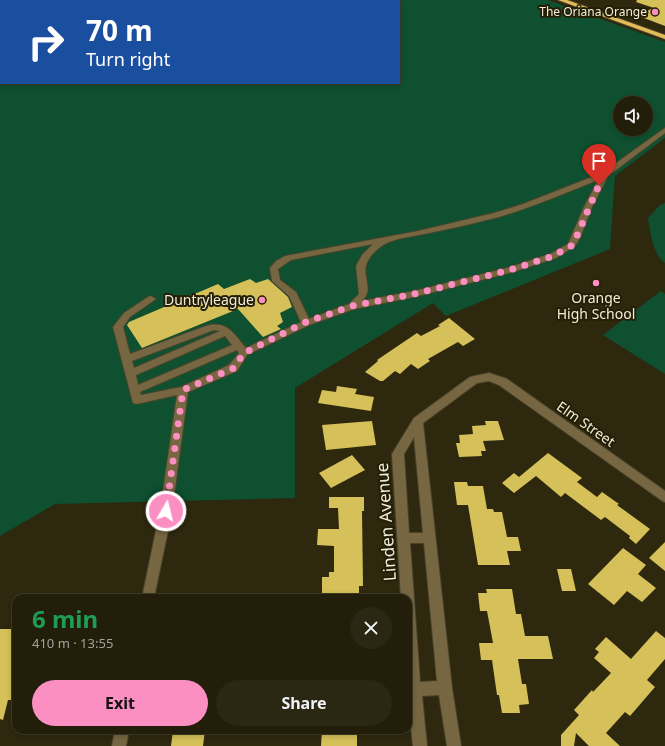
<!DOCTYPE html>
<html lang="en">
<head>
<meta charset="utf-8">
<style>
	:root { --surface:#221e0a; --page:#2a2713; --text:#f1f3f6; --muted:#a2a29c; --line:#3f3c2b; --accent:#fc8fc1 }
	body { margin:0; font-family:"Noto Sans",sans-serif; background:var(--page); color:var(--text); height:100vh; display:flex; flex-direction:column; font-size:15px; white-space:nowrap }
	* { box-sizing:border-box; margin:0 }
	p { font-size:13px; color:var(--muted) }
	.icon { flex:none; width:22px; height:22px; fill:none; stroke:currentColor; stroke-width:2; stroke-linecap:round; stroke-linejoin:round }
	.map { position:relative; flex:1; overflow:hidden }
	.panel { position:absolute; left:12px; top:594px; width:400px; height:140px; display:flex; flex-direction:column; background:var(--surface); border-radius:12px; box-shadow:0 2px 6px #0003,0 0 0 1px var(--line) }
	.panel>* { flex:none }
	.banner { position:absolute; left:0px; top:0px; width:400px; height:84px; box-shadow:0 2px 6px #0003,0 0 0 1px var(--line); background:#1a4fa0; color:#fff; overflow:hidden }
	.fabs { position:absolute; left:613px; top:96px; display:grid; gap:8px }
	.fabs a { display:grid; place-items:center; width:40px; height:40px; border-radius:50%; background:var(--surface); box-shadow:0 2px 6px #0003,0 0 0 1px var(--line); font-size:20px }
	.pin { position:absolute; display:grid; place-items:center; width:34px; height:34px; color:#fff; margin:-41px -17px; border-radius:50% 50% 50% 0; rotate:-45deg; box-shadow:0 0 4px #0007 }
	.pin .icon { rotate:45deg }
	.me { position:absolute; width:44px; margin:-22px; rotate:8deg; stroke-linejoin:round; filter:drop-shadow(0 0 3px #0008) }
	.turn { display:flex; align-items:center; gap:14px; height:84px; padding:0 20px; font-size:18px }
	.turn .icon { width:52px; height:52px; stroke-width:2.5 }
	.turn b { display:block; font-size:28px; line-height:34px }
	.round { display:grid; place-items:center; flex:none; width:42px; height:42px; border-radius:21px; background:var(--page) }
	.head { display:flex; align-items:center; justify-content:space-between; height:68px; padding:0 20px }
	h1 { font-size:24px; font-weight:700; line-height:30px; color:#1e9e55 }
	.button { display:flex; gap:8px; margin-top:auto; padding:8px 20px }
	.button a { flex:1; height:46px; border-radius:24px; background:var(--accent); color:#111; font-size:16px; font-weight:700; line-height:46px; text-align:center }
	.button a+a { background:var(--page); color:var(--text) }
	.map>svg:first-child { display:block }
	.green { fill:#0e5030; fill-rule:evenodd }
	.building { fill:#d5c059 }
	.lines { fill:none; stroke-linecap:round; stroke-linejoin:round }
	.minor-casing { stroke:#49442b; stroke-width:2 }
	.major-casing { stroke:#49442b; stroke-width:2 }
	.highway-casing { stroke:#49442b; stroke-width:2 }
	.minor { fill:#766641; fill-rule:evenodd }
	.major { fill:#c4a252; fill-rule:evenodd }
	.highway { fill:#e3ba58; fill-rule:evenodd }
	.route { stroke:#fc8fc1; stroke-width:7; stroke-dasharray:0 12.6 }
	.poi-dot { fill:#fc8fc1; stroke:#241f04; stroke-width:1.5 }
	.labels { text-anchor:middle; stroke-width:4; stroke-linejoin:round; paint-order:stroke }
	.far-poi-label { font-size:12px; fill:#f0eddd; stroke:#241f04; text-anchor:end }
	.poi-label { font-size:14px; fill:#f0eddd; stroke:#241f04 }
	.street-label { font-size:14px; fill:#f0eddd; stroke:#241f04 }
	.near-street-label { font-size:17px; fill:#f0eddd; stroke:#241f04 }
</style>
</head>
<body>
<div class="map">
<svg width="665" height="746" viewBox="0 0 665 746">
	<rect width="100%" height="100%" fill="#2e280e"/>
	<!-- green -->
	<g class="green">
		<path d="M37,0H548L665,42V138L615,176L610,249L446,316L433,303L295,388V498L55,504L0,536V9L1,83H399V1H33ZM620,103H646V129H620Z"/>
		<path d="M665,203V263C653,255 650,232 648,218L660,205Z"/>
		<path d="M661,291L665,294V374L603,335Z"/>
	</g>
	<!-- building -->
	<g class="building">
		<path d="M637,0H665V26L636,15L654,8L636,2Z"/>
		<path d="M250,279L256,283L268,279L288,297L292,307L280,313L283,322L277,326L281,329L263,337L238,309L142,348L127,325L129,322L218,284L224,289Z"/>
		<path d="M449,318L475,339L463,346L458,342L428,359L430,361L418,369L411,364L400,374L395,371L383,381H380L365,372L378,361L377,360L417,333L421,336L440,326L438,325Z"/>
		<path d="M337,386L357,389L355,394L374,397L371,411L318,403L322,390L336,392Z"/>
		<path d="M372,421L376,445L326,450L322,425Z"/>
		<path d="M485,421H498L504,440L483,441L486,451H481L482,456L459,457L456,443H460L459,435L473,434L472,426L486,425Z"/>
		<path d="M548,453L582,478L577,482L597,497L602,492L619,504L617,505L650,529L636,544L629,538L630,536L605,517L601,520L565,493L561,497L536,476L514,493L502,483L514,473L519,477Z"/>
		<path d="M352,455L365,470L331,488L319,473Z"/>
		<path d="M454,482H467L468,486H483L487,509H493L494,512H502L507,537H518L521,551H507L510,565H478L468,505H457Z"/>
		<path d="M329,497H364V511H362L363,586H359V598H322V577H329V572H334V546L317,545L318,529H339L338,508H329Z"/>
		<path d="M665,542V571L649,558Z"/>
		<path d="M623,548L646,565L638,574L656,588L642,602L627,591L614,605L588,584Z"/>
		<path d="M557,569H571L576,591H562Z"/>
		<path d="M486,589H512L516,614H521L525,636H548L553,659H518L522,684H526L529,704L519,705L520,713H502L499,695H497L492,660H481L479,643H493L487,611H480L478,593H487Z"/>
		<path d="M0,629H16V700H8L3,720L0,719Z"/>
		<path d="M656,631L665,638V659L647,680L655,687L630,716L625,712L606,733L620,746H589L576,733L574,746H561V735L579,715L574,710L592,690L593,692L611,673L594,658L599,652L595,649L606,637L631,659Z"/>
		<path d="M173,730H205L203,746H171Z"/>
		<path d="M322,730H357V746H321Z"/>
	</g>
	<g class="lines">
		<defs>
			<g id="minor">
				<path d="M665,128V133L608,176L592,207L580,238L575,246L556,258L513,272L414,297L354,309L309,325L247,355L237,371L188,392L172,511L154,598H142L160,511L177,395L137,404L133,403L113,327L124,313L148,297L151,296L156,299L130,317L123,327L130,354L206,326C227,320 233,333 246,348L301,322L289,296L272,281L270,268L276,261L285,256L418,231L494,213L523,204L602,173ZM598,180L584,207L568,244L550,254L507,268L414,291L362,301C379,284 350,272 379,248C390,239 405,238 419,235C445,230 472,224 499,217C533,207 565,193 598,180ZM373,244L362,255L356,266L359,294L349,304L309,319L296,292L280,280L278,269L291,260ZM214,330L220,331L134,368L132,361ZM225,336L232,345L138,385L136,375ZM237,350L239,353L229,365L181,387L141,395L140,392Z"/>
				<path d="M489,373L507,379L665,491V502L661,500L499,385L489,381L477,383L423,423L452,688L461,746H447L439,695L422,696L427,746H413L408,699V598H401L392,454L414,418L470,377ZM414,437L423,533H409L404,454ZM410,543H424L437,681L420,682Z"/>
				<path d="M115,730H129L126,746H112Z"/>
			</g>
			<path id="major" d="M0,0H8L0,3Z"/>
			<path id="highway" d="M558,0H567L665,35V39Z"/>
		</defs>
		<!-- minor casing -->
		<use href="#minor" class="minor-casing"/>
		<!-- major casing -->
		<use href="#major" class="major-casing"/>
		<!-- highway casing -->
		<use href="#highway" class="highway-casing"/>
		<!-- minor -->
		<use href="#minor" class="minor"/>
		<!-- major -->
		<use href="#major" class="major"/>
		<!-- highway -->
		<use href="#highway" class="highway"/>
	</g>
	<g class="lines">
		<!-- route -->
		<path class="route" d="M166,511L183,390L234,368L244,353L306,322L352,306L414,294L510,270L553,256L571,246L576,238L599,185"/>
	</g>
	<!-- markers -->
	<g class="poi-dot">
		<circle cx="655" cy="12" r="4"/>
		<circle cx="596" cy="283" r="4"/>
		<circle cx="262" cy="300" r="4"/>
	</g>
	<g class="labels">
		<!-- far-poi labels -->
		<g class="far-poi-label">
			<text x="647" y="16">The Oriana Orange</text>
		</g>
		<!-- poi labels -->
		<g class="poi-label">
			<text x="596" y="303">Orange<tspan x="596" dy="16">High School</tspan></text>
			<text x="254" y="305" text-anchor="end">Duntryleague</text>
		</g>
		<!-- street labels -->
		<g class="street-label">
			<text transform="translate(586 424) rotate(35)" y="5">Elm Street</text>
		</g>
		<!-- near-street labels -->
		<g class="near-street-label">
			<text transform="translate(386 522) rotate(-94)" y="6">Linden Avenue</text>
		</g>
	</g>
</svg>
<div class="fabs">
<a><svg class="icon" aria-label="sound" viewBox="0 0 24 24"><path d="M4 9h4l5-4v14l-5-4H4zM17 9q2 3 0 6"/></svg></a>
</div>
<div class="pin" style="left:599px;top:185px;background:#d93025"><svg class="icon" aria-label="arrive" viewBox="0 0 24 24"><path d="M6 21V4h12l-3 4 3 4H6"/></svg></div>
<svg class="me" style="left:166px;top:511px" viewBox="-20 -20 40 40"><circle r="17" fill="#fc8fc1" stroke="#fff" stroke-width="3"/><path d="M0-11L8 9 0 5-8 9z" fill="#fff"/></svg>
<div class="banner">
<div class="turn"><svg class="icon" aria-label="right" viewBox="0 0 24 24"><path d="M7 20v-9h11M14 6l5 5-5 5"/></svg><div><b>70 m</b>Turn right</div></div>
</div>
<section class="panel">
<div class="head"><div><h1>6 min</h1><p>410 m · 13:55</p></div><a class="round"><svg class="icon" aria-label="close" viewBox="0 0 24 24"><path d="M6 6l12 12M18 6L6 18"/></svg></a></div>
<div class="button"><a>Exit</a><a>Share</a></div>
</section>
</div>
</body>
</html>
